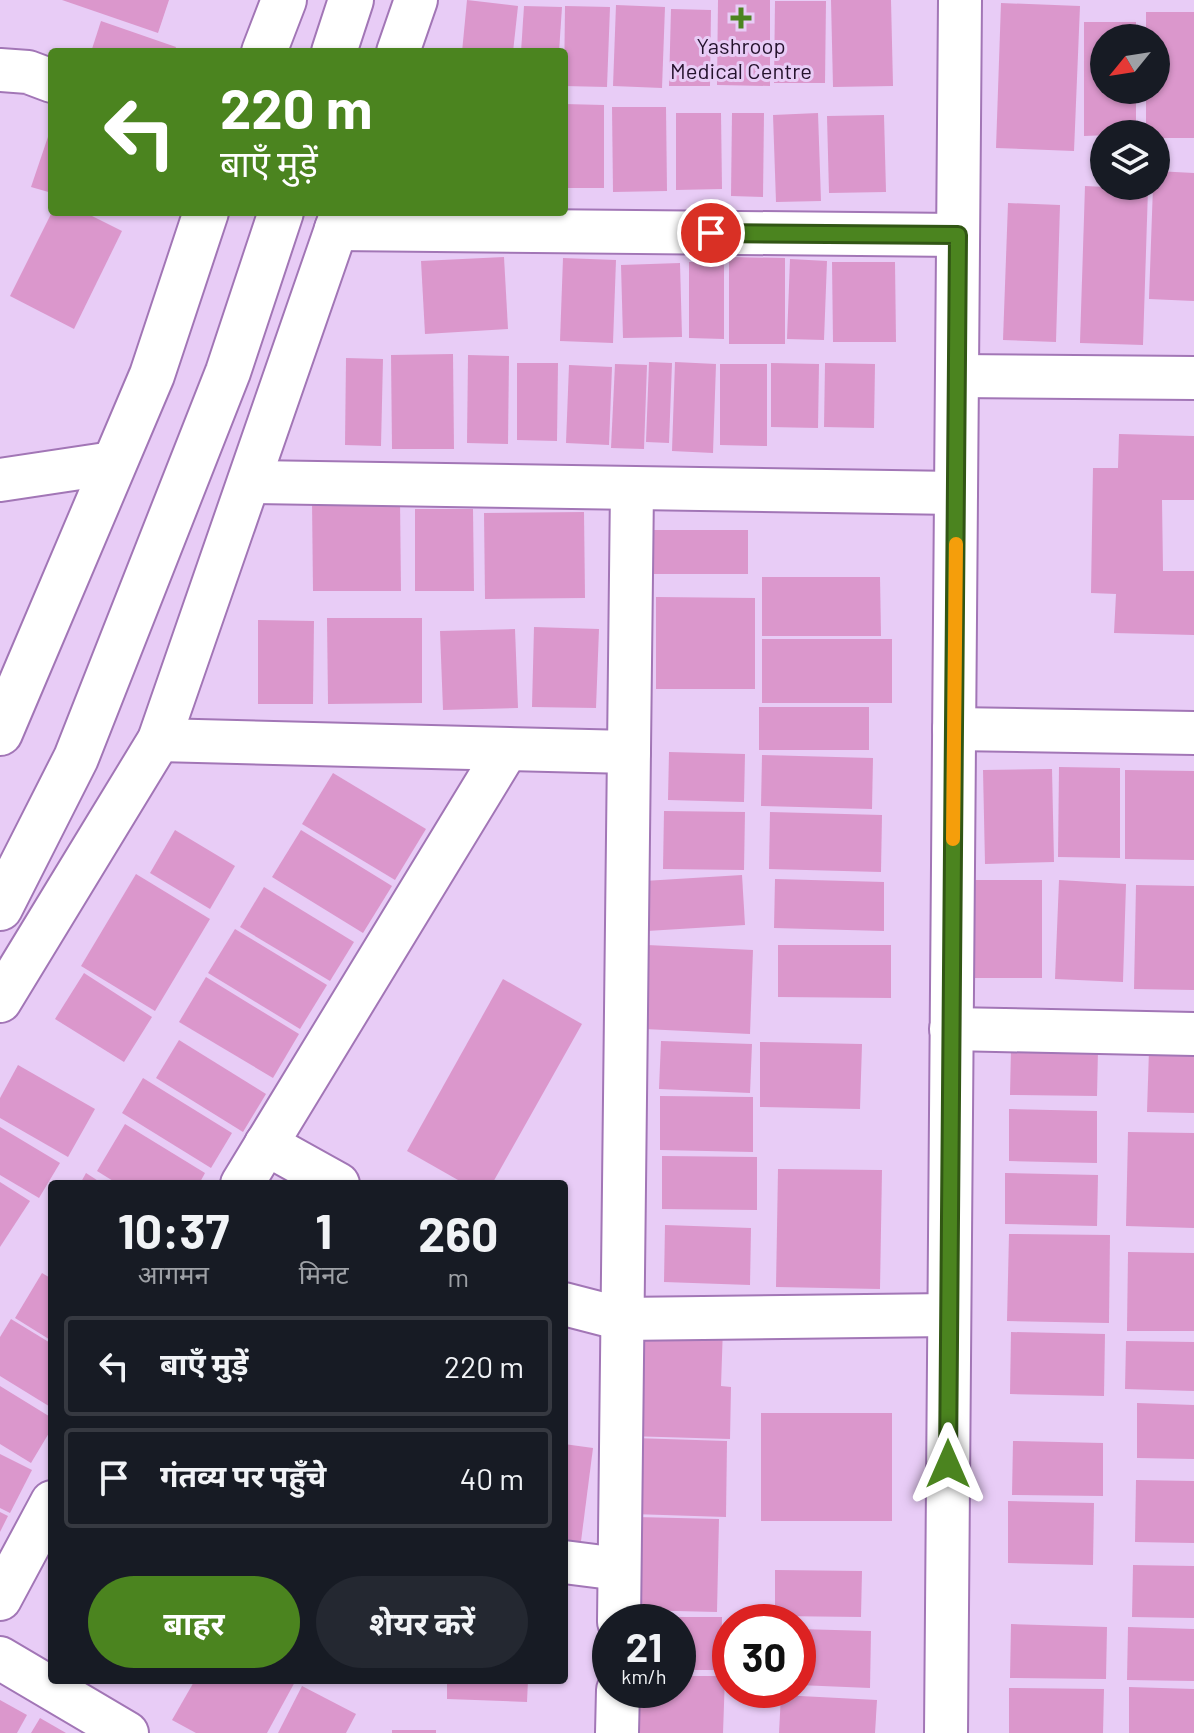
<!DOCTYPE html>
<html lang="hi">
<head>
<meta charset="utf-8">
<style>
	:root { --surface:#171b24; --page:#242831; --text:#f1f3f6; --muted:#9ea1a6; --line:#363941; --accent:#4b841f }
	body { margin:0; font-family:Barlow,"Noto Sans Devanagari",sans-serif; background:var(--page); color:var(--text); height:100vh; display:flex; flex-direction:column; font-size:30px; white-space:nowrap }
	* { box-sizing:border-box; margin:0 }
	p { font-size:26px; color:var(--muted) }
	.icon { flex:none; width:44px; height:44px; fill:none; stroke:currentColor; stroke-width:2; stroke-linecap:round; stroke-linejoin:round }
	.map { position:relative; flex:1; overflow:hidden }
	.side { position:absolute; left:48px; top:1180px; width:520px; height:504px; display:flex; flex-direction:column; background:var(--surface); border-radius:8px; box-shadow:0 2px 6px #0004 }
	.side>* { flex:none }
	.hud { position:absolute; left:48px; top:48px; width:520px; height:168px; border-radius:8px; box-shadow:0 2px 6px #0004; background:#4b841f; color:#fff; overflow:hidden }
	.needle { width:52px; rotate:240deg }
	.fabs { position:absolute; left:1090px; top:24px; display:grid; gap:16px }
	.fabs a { display:grid; place-items:center; width:80px; height:80px; border-radius:50%; background:var(--surface); box-shadow:0 2px 6px #0004; font-size:40px }
	.speed { position:absolute; left:592px; top:1604px; display:flex; gap:16px; font-size:40px; font-weight:700; text-align:center }
	.speed>* { display:grid; place-content:center; width:104px; height:104px; border-radius:50%; background:var(--surface); box-shadow:0 2px 6px #0004; line-height:1 }
	.speed small { font-size:20px; font-weight:400 }
	.speed .limit { border:12px solid #d22; background:#fff; color:#111 }
	.pin { position:absolute; display:grid; place-items:center; width:68px; height:68px; color:#fff; margin:-34px; border:4px solid #fff; border-radius:50%; box-shadow:0 2px 8px #0007 }
	.me { position:absolute; width:88px; margin:-44px; rotate:0deg; stroke-linejoin:round; filter:drop-shadow(0 0 6px #0008) }
	.turn { display:flex; align-items:center; gap:28px; height:168px; padding:0 40px; font-size:36px }
	.turn .icon { width:104px; height:104px; stroke-width:2.5 }
	.turn b { display:block; font-size:56px; line-height:68px }
	.eta { display:flex; justify-content:space-evenly; align-items:center; height:136px; text-align:center }
	.eta b { font-size:48px; font-weight:700; line-height:56px }
	.button { display:flex; gap:16px; margin-top:auto; padding:16px 40px }
	.button a { flex:1; height:92px; border-radius:48px; background:var(--accent); color:#fff; font-size:32px; font-weight:700; line-height:92px; text-align:center }
	.button a+a { background:var(--page); color:var(--text) }
	ul { padding:0; list-style:none }
	li { display:flex; align-items:center; gap:24px; height:100px; margin:0 16px 12px; padding:0 24px; border:4px solid var(--line); border-radius:8px }
	li div { flex:1 }
	li b { display:block; font-size:30px }
	li em { font-style:normal }
	.map>svg:first-child { display:block }
	.building { fill:#db97cc }
	.lines { fill:none; stroke-linecap:round; stroke-linejoin:round }
	.minor-casing { stroke:#a276b6; stroke-width:46 }
	.secondary-casing { stroke:#a276b6; stroke-width:48 }
	.minor { stroke:#fff; stroke-width:42 }
	.secondary { stroke:#fff; stroke-width:44 }
	.route-casing { stroke:#315614; stroke-width:20 }
	.route { stroke:#4b841f; stroke-width:14 }
	.slow { stroke:#f59e0b; stroke-width:14 }
	.poi-dot { fill:#4b841f; stroke:#e8ccf6; stroke-width:3 }
	.labels { text-anchor:middle; stroke-width:6; stroke-linejoin:round; paint-order:stroke }
	.poi-label { font-size:22px; fill:#24122c; stroke:#e8ccf6 }
</style>
</head>
<body>
<div class="map">
<svg width="1194" height="1733" viewBox="0 0 1194 1733">
	<rect width="100%" height="100%" fill="#e8ccf6"/>
	<!-- building -->
	<g class="building">
		<path d="M62,0H169L158,33Z"/>
		<path d="M467,0L518,6L513,52H462Z"/>
		<path d="M718,0H770V86L717,85Z"/>
		<path d="M831,0H891L893,86L833,87Z"/>
		<path d="M775,1H826L825,83H774Z"/>
		<path d="M1001,3L1080,6L1074,151L996,148Z"/>
		<path d="M616,5L665,7L662,88L613,86Z"/>
		<path d="M524,6L562,7L559,52H521Z"/>
		<path d="M565,6L610,7L607,87L564,86Z"/>
		<path d="M671,9L711,10L710,86H669Z"/>
		<path d="M1146,12H1194V138H1156V134H1146V90H1156V38H1146Z"/>
		<path d="M101,21L176,47L174,52H91Z"/>
		<path d="M1084,22H1136V38H1104V90H1136V134L1084,136Z"/>
		<path d="M564,104L604,105V188H564Z"/>
		<path d="M612,107H666L667,191L613,192Z"/>
		<path d="M676,113H721L722,189L676,190Z"/>
		<path d="M732,113H764L763,197L731,196Z"/>
		<path d="M818,113L821,201L776,202L773,115Z"/>
		<path d="M884,115L886,192L829,193L827,116Z"/>
		<path d="M52,125V193L31,187Z"/>
		<path d="M1156,171L1194,173V301L1149,299L1153,186H1156Z"/>
		<path d="M1085,186L1148,189L1143,345L1080,343Z"/>
		<path d="M1008,203L1060,205L1056,342L1003,340Z"/>
		<path d="M52,212H84L122,231L74,329L10,296Z"/>
		<path d="M504,257L508,329L425,334L421,261Z"/>
		<path d="M729,257L785,258V344H729Z"/>
		<path d="M563,258L616,260L613,343L560,341Z"/>
		<path d="M790,259L827,261L824,340L787,339Z"/>
		<path d="M689,262H724V339L689,338Z"/>
		<path d="M832,262H895L896,342H833Z"/>
		<path d="M680,263L682,337L623,338L621,265Z"/>
		<path d="M453,354L454,449H392L391,355Z"/>
		<path d="M468,355L509,356L508,444L467,443Z"/>
		<path d="M346,358L383,359L381,446L345,445Z"/>
		<path d="M649,362L672,363L669,443L646,442Z"/>
		<path d="M675,362L716,364L713,453L672,451Z"/>
		<path d="M517,363H558L557,441L517,440Z"/>
		<path d="M771,363L819,364L818,428L771,427Z"/>
		<path d="M825,363L875,364L874,428L824,427Z"/>
		<path d="M615,364L647,365L644,449L611,448Z"/>
		<path d="M720,364H767V446L720,445Z"/>
		<path d="M569,365L612,367L609,445L566,443Z"/>
		<path d="M1119,434L1194,436V500H1162L1163,571H1194V635L1114,633L1116,594L1091,593L1093,468H1118Z"/>
		<path d="M400,499L401,591H313L312,500Z"/>
		<path d="M415,509H473L474,591H415Z"/>
		<path d="M584,512L585,598L485,599L484,513Z"/>
		<rect x="653" y="530" width="95" height="44"/>
		<path d="M762,577H880L881,636H762Z"/>
		<path d="M656,597L755,598V689H656Z"/>
		<path d="M327,618H422V703L328,704Z"/>
		<path d="M258,620L314,621L313,704H258Z"/>
		<path d="M534,627L599,629L596,708L532,707Z"/>
		<path d="M515,629L518,708L443,710L440,631Z"/>
		<rect x="762" y="639" width="130" height="64"/>
		<rect x="759" y="707" width="110" height="43"/>
		<path d="M669,752L745,754L744,802L668,800Z"/>
		<path d="M762,755L873,758L872,809L761,806Z"/>
		<path d="M1059,767L1120,768V858L1058,857Z"/>
		<path d="M1052,769L1054,862L985,864L983,770Z"/>
		<path d="M1125,770L1194,771V860L1125,859Z"/>
		<path d="M333,773L426,829L395,880L302,824Z"/>
		<path d="M664,811L745,812L744,870L663,869Z"/>
		<path d="M770,812L882,815L881,872L769,869Z"/>
		<path d="M175,830L235,866L210,909L150,873Z"/>
		<path d="M301,830L392,886L363,933L272,877Z"/>
		<path d="M136,874L210,919L155,1011L81,966Z"/>
		<path d="M742,875L745,925L647,931L644,881Z"/>
		<path d="M775,879L884,882V931L774,928Z"/>
		<path d="M974,880H1042V978H975Z"/>
		<path d="M1059,880L1126,884L1123,982L1055,979Z"/>
		<path d="M1136,885L1194,886V990L1134,989Z"/>
		<path d="M264,887L354,942L330,981L240,927Z"/>
		<path d="M235,929L327,985L300,1029L208,973Z"/>
		<path d="M647,945L753,950L750,1034L644,1029Z"/>
		<path d="M778,945H891V998L778,997Z"/>
		<path d="M84,973L152,1017L124,1062L55,1019Z"/>
		<path d="M206,977L299,1034L273,1078L179,1022Z"/>
		<path d="M503,979L582,1024L492,1184H465L407,1151Z"/>
		<path d="M179,1040L266,1094L243,1132L156,1078Z"/>
		<path d="M661,1041L752,1044L750,1093L659,1089Z"/>
		<path d="M760,1042L862,1044L860,1109L760,1107Z"/>
		<path d="M1011,1048L1098,1049L1097,1096L1010,1095Z"/>
		<path d="M1149,1050L1194,1051V1113L1147,1112Z"/>
		<path d="M18,1065L95,1109L68,1157L0,1118V1098Z"/>
		<path d="M143,1078L232,1133L211,1168L122,1113Z"/>
		<path d="M660,1096L753,1097V1152L660,1150Z"/>
		<path d="M1009,1109L1097,1111V1163L1009,1161Z"/>
		<path d="M125,1124L205,1173L199,1184H118L97,1171Z"/>
		<path d="M0,1127L60,1163L39,1198L0,1175Z"/>
		<path d="M1128,1132L1194,1133V1228L1126,1226Z"/>
		<path d="M662,1156L757,1157V1210L662,1209Z"/>
		<path d="M778,1169L882,1170L880,1289L776,1287Z"/>
		<path d="M86,1173L103,1184H80Z"/>
		<path d="M1005,1173L1098,1175L1097,1226L1005,1224Z"/>
		<path d="M0,1182L30,1201L0,1247Z"/>
		<path d="M665,1225L751,1228L750,1285L664,1282Z"/>
		<path d="M1009,1234L1110,1235L1109,1323L1007,1321Z"/>
		<path d="M1128,1252L1194,1253V1331H1127Z"/>
		<path d="M42,1273L52,1279V1341L15,1318Z"/>
		<path d="M11,1319L52,1344V1408L0,1376V1337Z"/>
		<path d="M629,1325L723,1327L721,1386L731,1387L730,1439L627,1436Z"/>
		<path d="M1011,1332L1105,1334L1104,1396L1010,1394Z"/>
		<path d="M1126,1341L1194,1342V1391L1125,1389Z"/>
		<path d="M0,1386L52,1418V1428L31,1463L0,1444Z"/>
		<path d="M1137,1403L1194,1405V1459L1137,1458Z"/>
		<rect x="761" y="1413" width="131" height="108"/>
		<path d="M634,1438L727,1441L726,1517L632,1514Z"/>
		<path d="M1013,1441L1103,1443V1496L1012,1495Z"/>
		<path d="M564,1444L593,1448L580,1549L564,1546Z"/>
		<path d="M0,1454L32,1470L10,1513L0,1508Z"/>
		<path d="M1136,1480L1194,1481V1543L1135,1542Z"/>
		<path d="M1008,1501L1094,1503L1093,1565L1008,1563Z"/>
		<path d="M0,1512L8,1516L0,1532Z"/>
		<path d="M636,1517L719,1519L717,1612L634,1610Z"/>
		<path d="M1133,1565L1194,1566V1618L1132,1617Z"/>
		<path d="M775,1570L862,1571L861,1617L775,1616Z"/>
		<path d="M637,1617H722L721,1670H678V1622H637Z"/>
		<path d="M1011,1624L1107,1627L1106,1679L1010,1678Z"/>
		<path d="M1128,1627L1194,1629V1681L1127,1680Z"/>
		<path d="M798,1629L871,1631L870,1688L798,1685Z"/>
		<path d="M678,1676H725L723,1733H636L637,1690H678Z"/>
		<path d="M195,1680H296L267,1733H196L172,1720Z"/>
		<path d="M447,1680H528L527,1702L447,1699Z"/>
		<path d="M302,1686L356,1714L346,1733H278Z"/>
		<path d="M1129,1687L1194,1689V1733H1129Z"/>
		<path d="M1009,1688L1104,1689L1103,1733H1009Z"/>
		<path d="M781,1695L877,1700L875,1733H779Z"/>
		<path d="M0,1700L27,1715L17,1733H0Z"/>
		<path d="M40,1718L66,1733H31Z"/>
		<rect x="392" y="1730" width="44" height="3"/>
	</g>
	<g class="lines">
		<defs>
			<g id="minor">
				<path d="M398,52L416,0"/>
				<path d="M0,70L28,72L52,81"/>
				<path d="M336,229L958,235"/>
				<path d="M957,376L1194,378"/>
				<path d="M0,480L113,463"/>
				<path d="M249,482L956,493"/>
				<path d="M954,729L1194,733"/>
				<path d="M159,740L629,752"/>
				<path d="M0,1001L159,740L342,212"/>
				<path d="M951,1029L1194,1034"/>
				<path d="M266,1144L338,1184"/>
				<path d="M242,1184L507,749"/>
				<path d="M564,1304L622,1319L949,1315"/>
				<path d="M564,1562L619,1569"/>
				<path d="M0,1599L52,1502"/>
				<path d="M619,1622L632,488"/>
				<path d="M0,1658L127,1733"/>
				<path d="M617,1733L618,1690"/>
				<path d="M946,1733L960,0"/>
			</g>
			<g id="secondary">
				<path d="M264,52L284,0"/>
				<path d="M334,52L351,0"/>
				<path d="M0,733L152,375L206,212"/>
				<path d="M0,908L76,758L228,372L281,212"/>
			</g>
		</defs>
		<!-- minor casing -->
		<use href="#minor" class="minor-casing"/>
		<!-- secondary casing -->
		<use href="#secondary" class="secondary-casing"/>
		<!-- minor -->
		<use href="#minor" class="minor"/>
		<!-- secondary -->
		<use href="#secondary" class="secondary"/>
	</g>
	<g class="lines">
		<defs>
			<path id="route" d="M711,233L958,235L948,1464"/>
		</defs>
		<!-- route casing -->
		<use href="#route" class="route-casing"/>
		<!-- route -->
		<use href="#route" class="route"/>
		<!-- slow -->
		<path class="slow" d="M953,839L956,544"/>
	</g>
	<!-- markers -->
	<path class="poi-dot" d="M737 6h8v8h8v8h-8v8h-8v-8h-8v-8h8z"/>
	<g class="labels">
		<!-- poi labels -->
		<g class="poi-label">
			<text x="741" y="54">Yashroop<tspan x="741" dy="25">Medical Centre</tspan></text>
		</g>
	</g>
</svg>
<div class="fabs">
<a><svg class="needle" viewBox="-14 -14 28 28"><path d="M0-13l5 13h-10z" fill="#e53935"/><path d="M0 13l5-13h-10z" fill="#9ea1a6"/></svg></a>
<a><svg class="icon" aria-label="layers" viewBox="0 0 24 24"><path d="M12 4l9 5-9 5-9-5zM3 14l9 5 9-5"/></svg></a>
</div>
<div class="speed"><div>21<small>km/h</small></div><div class="limit">30</div></div>
<div class="pin" style="left:711px;top:233px;background:#d93025"><svg class="icon" aria-label="arrive" viewBox="0 0 24 24"><path d="M6 21V4h12l-3 4 3 4H6"/></svg></div>
<svg class="me" style="left:948px;top:1464px" viewBox="-20 -20 40 40"><path d="M0-17L14 15 0 8-14 15z" fill="#4b841f" stroke="#fff" stroke-width="4"/></svg>
<div class="hud">
<div class="turn"><svg class="icon" aria-label="left" viewBox="0 0 24 24"><path d="M17 20v-9H6M10 6l-5 5 5 5"/></svg><div><b>220 m</b>बाएँ मुड़ें</div></div>
</div>
<section class="side">
<div class="eta">
<div><b>10:37</b><p>आगमन</p></div>
<div><b>1</b><p>मिनट</p></div>
<div><b>260</b><p>m</p></div>
</div>
<ul>
<li><svg class="icon" aria-label="left" viewBox="0 0 24 24"><path d="M17 20v-9H6M10 6l-5 5 5 5"/></svg><div><b>बाएँ मुड़ें</b></div><em>220 m</em></li>
<li><svg class="icon" aria-label="arrive" viewBox="0 0 24 24"><path d="M6 21V4h12l-3 4 3 4H6"/></svg><div><b>गंतव्य पर पहुँचे</b></div><em>40 m</em></li>
</ul>
<div class="button"><a>बाहर</a><a>शेयर करें</a></div>
</section>
</div>
</body>
</html>
